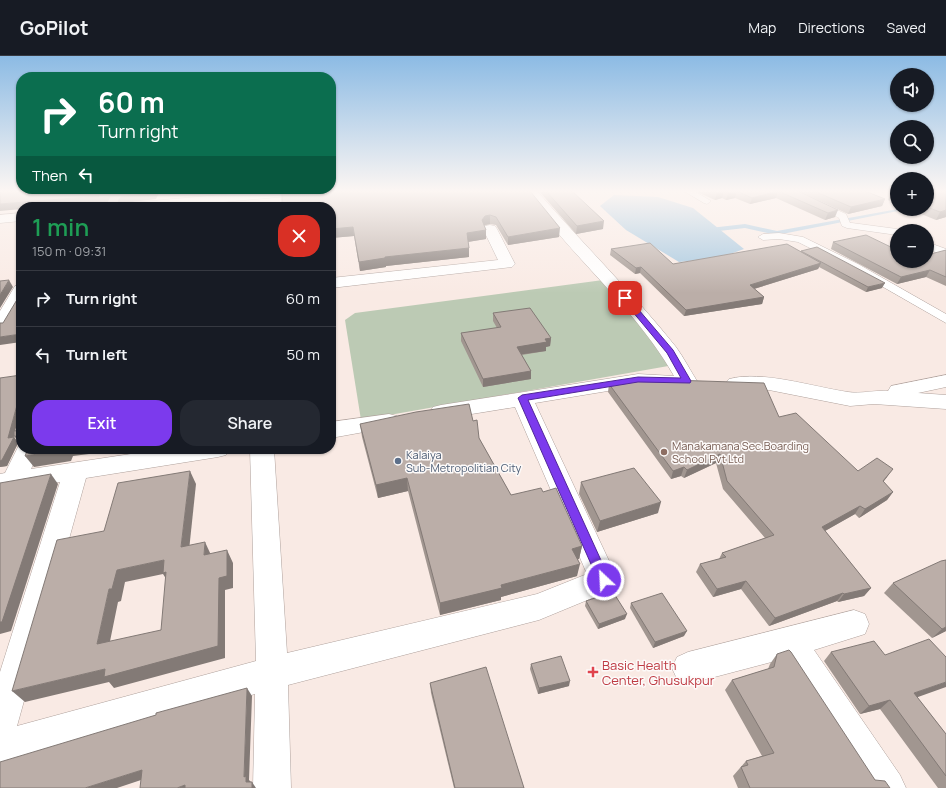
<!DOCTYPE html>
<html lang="en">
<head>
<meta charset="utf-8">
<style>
	:root { --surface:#171b24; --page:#242831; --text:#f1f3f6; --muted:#9ea1a6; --line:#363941; --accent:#7c3aed }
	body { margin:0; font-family:Manrope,sans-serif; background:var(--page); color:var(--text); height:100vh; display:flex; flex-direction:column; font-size:15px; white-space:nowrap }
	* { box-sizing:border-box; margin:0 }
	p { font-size:13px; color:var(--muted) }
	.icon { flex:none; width:22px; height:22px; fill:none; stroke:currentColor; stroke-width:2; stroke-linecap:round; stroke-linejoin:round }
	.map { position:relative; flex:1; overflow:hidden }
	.drawer { position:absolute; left:16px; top:146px; width:320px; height:252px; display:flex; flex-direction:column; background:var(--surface); border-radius:16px; box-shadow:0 1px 3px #0004 }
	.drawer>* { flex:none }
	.top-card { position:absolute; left:16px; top:16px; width:320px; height:122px; border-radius:16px; box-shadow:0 1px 3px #0004; background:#0b6e4f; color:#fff; overflow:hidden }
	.tools { position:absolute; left:890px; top:12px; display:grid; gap:8px }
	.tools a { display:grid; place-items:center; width:44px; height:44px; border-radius:50%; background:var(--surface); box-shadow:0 1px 3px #0004; font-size:20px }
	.pin { position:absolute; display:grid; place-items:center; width:34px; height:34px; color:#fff; margin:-17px; border-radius:8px; box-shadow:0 2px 6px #0006 }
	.me { position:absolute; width:44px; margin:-22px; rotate:335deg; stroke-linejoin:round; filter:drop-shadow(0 0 3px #0008) }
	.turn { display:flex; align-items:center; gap:14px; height:84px; padding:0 16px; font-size:18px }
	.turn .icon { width:52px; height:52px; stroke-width:2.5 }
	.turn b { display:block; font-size:28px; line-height:34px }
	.then { display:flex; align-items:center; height:38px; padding:0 16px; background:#0003; gap:8px; font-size:15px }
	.round { display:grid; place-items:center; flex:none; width:42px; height:42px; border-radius:16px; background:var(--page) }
	.head { display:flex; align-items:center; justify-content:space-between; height:68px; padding:0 16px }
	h1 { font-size:24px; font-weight:600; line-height:30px; color:#1e9e55 }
	.button { display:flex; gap:8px; margin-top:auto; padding:8px 16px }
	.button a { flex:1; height:46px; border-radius:16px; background:var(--accent); color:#fff; font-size:16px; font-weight:600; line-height:46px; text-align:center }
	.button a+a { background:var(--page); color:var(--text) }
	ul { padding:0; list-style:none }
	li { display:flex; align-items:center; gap:12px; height:56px; padding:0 16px; border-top:1px solid var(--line) }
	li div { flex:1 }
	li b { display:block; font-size:15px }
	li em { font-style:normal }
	header { display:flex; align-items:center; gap:24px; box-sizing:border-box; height:56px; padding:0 20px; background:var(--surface); border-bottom:1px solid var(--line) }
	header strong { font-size:19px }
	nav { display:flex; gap:22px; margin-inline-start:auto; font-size:14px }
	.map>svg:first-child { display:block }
	.green { fill:#bccab4 }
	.water { fill:#a3c6df }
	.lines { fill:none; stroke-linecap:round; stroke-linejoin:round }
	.stream { fill:#a3c6df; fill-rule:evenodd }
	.lane-casing { stroke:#afa19c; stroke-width:1 }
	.street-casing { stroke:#afa19c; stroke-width:1 }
	.lane { fill:#fff; fill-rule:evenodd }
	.street { fill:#fff; fill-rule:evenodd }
	.wall { fill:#a19690 }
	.shaded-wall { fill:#837a76 }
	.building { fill:#bbaea8; stroke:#837a76; fill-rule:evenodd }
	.route { fill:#7c3aed; stroke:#51269a }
	.education-dot { fill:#8d6e63; stroke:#fdfaf9; stroke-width:1.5 }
	.service-dot { fill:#5c6f8a; stroke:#fdfaf9; stroke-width:1.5 }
	.health-dot { fill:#e0444e; stroke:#fdfaf9; stroke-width:1.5 }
	.labels { text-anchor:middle; stroke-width:3; stroke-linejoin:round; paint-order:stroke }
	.education-label { font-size:11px; fill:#785e54; stroke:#fdfaf9; text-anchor:start }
	.service-label { font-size:11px; fill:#4e5e75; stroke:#fdfaf9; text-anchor:start }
	.near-health-label { font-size:13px; fill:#be3a42; stroke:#fdfaf9; text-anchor:start }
</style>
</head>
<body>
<header>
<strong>GoPilot</strong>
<nav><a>Map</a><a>Directions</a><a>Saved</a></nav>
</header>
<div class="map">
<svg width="946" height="732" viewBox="0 0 946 732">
	<rect width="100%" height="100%" fill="#f9eae4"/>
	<!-- green -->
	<path class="green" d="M603,224L674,309L361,364L345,264L355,257Z"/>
	<!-- water -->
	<path class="water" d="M614,139L658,141L693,152L744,193L719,202L679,206L626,174L600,150Z"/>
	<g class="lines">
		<!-- stream -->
		<path class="stream" d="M898,153H908L777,179L745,172L710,176L707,174L710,172L745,168L777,175Z"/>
		<defs>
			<g id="lane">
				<path d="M684,135H694L711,145L707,148L704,147Z"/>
				<path d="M785,135H795L846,158L850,167H852L897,173L901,175H897V179L847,172L842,170L839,162Z"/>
				<path d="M779,177L803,181L858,208L946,258V267L850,212L798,186L779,183L763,184L758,181L763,178Z"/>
				<path d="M927,186L946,193V200L927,193Z"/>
			</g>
			<g id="street">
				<path d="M263,135H306L304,138L300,139L170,151H122L124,148L129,147Z"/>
				<path d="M525,135H537C583,188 633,237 676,291C684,302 690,314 697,325L694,329L687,331L680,329L678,326L675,329L668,331L638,330L535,347L618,524L614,533L539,564L288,629L291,732H253L255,638L0,710V616L60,426L0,436V418L5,417L20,387H21V393H40L31,413L164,393H230L226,399L218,401L86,422L17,670L256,605L250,393H274L287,597L537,538L587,518L515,351L441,363L433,361L430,356L433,351L441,349L638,318L674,320C635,251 570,200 525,135Z"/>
				<path d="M21,157V165L0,167V159Z"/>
				<path d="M490,169L495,170L497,173L515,208L512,211L331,232V222L498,204L483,173L485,170Z"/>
				<path d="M21,229V248L6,273L0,274V255L15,230Z"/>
				<path d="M946,319V331L918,337L946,339V353L874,348L850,350L769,334L736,333L729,331L726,327L729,323C762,314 813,331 848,336C861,338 875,334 888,335L891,330Z"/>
				<path d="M389,358L397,360L400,365L397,370L331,382V366Z"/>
				<path d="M854,554L865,558L869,568L865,578L814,594L900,719L906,732H865L783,603L688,628L677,623L672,612L677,601L688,596Z"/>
			</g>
		</defs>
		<!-- lane casing -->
		<use href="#lane" class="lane-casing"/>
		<!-- street casing -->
		<use href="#street" class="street-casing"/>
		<!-- lane -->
		<use href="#lane" class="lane"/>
		<!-- street -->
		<use href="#street" class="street"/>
	</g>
	<!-- wall -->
	<g class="wall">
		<path d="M530,135L559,181L508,189L496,169L490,168L485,169H484L486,183L468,186L469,201L386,210V211L360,215L354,180L331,182V151Z"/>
		<path d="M539,135H572L603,173L576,178Z"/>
		<path d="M695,135H865L885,143L882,150L848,158L803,137L835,161L825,164L776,142L750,148L735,142L726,144L722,142L715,144Z"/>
		<path d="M897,135V148L888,144L891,137Z"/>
		<path d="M927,135L946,161L936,164L909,153H927Z"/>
		<path d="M833,186L897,205H927L946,194V230L926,221L897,228L831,193Z"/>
		<path d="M611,193L673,208L800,196L801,195L882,232L866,236L819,211L818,213L754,233L764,241L762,248L684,260L640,217L635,218L610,199Z"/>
		<path d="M493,257L551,282L550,290L546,291V295L522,299L531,315V323L483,331L461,285V277L497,272L493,265Z"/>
		<path d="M0,322L15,375L21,374V389L14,380V379V381L18,387L7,410L0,411Z"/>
		<path d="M609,328L779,361L858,415L887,421L883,426L893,436L887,444L859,462L855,458L825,475L871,532L864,540L838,546L837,545L769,570L741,533L713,541L696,516L700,508L719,503L722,497L765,482L723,433L716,407L684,422L681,420L671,423L608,336Z"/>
		<path d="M473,365L479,382L511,439L543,436L582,490L579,503H578L577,520L501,541V544L440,559L408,435L378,442L362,381L360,368Z"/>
		<path d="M581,426L658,457L597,476L579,438Z"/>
		<path d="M946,504V575L932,582L884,537L893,527Z"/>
		<path d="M586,545L625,563L598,573L585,550Z"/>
		<path d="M631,547L684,580L653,592L630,552Z"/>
		<path d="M831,596L917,641L946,678V732H938L880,653L860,658L824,605Z"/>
		<path d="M777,598L875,724L890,732H738L733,720L746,705L762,700L725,634L732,624L768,613L770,608Z"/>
		<path d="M531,608L569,630L538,638L530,613Z"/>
		<path d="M430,627L524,732H454L431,637Z"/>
	</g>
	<!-- shaded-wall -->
	<g class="shaded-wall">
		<path d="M156,135H160L156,143L124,147L121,151L118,145L121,141Z"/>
		<path d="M724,135L722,142L715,144L717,137Z"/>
		<path d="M737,135L735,142L726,144L728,137Z"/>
		<path d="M778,135L776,142L750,148L752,142Z"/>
		<path d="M99,140L110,141L112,146L101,147L100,146L41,151H21V153L0,155V148Z"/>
		<path d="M885,143L882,150L848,158L851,151Z"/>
		<path d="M150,147L152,151H148Z"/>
		<path d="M838,154L835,161L825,164L828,157Z"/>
		<path d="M946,154V161L936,164L940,156Z"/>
		<path d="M490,159V168L485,169L482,172V164L485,160Z"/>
		<path d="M604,165L603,173L576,178L577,170Z"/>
		<path d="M353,171L354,180L331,182V173Z"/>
		<path d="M560,172L559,181L508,189V181Z"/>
		<path d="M486,174V183L467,186V177Z"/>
		<path d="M469,192V201L386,210V211L360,215L359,206L385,201Z"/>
		<path d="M821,207L818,213L747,235L750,229Z"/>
		<path d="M641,211L640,217L635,218L636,212Z"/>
		<path d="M930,214L926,221L897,228L901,221Z"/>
		<path d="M9,224L13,231L0,252V239Z"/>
		<path d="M885,227L882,232L866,236L868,231Z"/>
		<path d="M764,241L762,248L684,260L686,254Z"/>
		<path d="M21,278V286L0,289V281Z"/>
		<path d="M551,282L550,290L546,291V295L517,299V291L545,283Z"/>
		<path d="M531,315V323L483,331V323Z"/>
		<path d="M21,337V353L13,383L14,381L18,387L7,410L0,411V405L8,382L19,342Z"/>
		<path d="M64,393H106L105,396L73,400L71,405L34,411L25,400Z"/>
		<path d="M720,398L716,407L684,422L687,414Z"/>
		<path d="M684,411L681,420L671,423L673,415Z"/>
		<path d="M893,413L887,421L877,434L883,425Z"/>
		<path d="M190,415L196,428L188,504L181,491Z"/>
		<path d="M51,418L58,428L11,575L0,578V566Z"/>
		<path d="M407,422L408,435L378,442L376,429Z"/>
		<path d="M893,436L887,444L859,462L865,453Z"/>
		<path d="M661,446L658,457L597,476L600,465Z"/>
		<path d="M860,450L855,458L816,480L822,471Z"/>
		<path d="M205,486L211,499H204Z"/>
		<path d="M582,490L579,503L570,506L572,493Z"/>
		<path d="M227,494L233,507V532L225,534V602L114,632L109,626L25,646L12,635L105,613L110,619L219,522Z"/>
		<path d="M164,504L170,529L163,518L125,526L121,545L118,546L107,600L97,588L109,533L117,514Z"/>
		<path d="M580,508L577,520L501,541V544L440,559V547L501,529Z"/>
		<path d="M746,525L741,533L713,541L717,533Z"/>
		<path d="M871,532L864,540L838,546L844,538Z"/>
		<path d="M843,537L837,545L769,570L775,562Z"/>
		<path d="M627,558L625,563L598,573L599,568Z"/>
		<path d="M946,571V575L932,582L942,573Z"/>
		<path d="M687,575L684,580L653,592L655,586Z"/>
		<path d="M570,625L569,630L538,638L539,632Z"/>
		<path d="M946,626V631L904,646L914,637Z"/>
		<path d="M247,632L252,640L249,724L252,727L246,726L244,721Z"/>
		<path d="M890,644L880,653L860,658L869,650Z"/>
		<path d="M142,714L150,721L117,732H85Z"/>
		<path d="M252,726L256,732H252Z"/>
		<path d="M185,729L188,732H177Z"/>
	</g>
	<!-- building -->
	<g class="building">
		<path d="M0,135H156L154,137L121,141L118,145L120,147H150L148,151H104L110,141L99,142V140L0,148Z"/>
		<path d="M282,135H530L560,172L508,181L496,161L490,159L485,160L482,164L486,174L467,177L469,192L385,201V202L359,206L353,171L331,173V151H282Z"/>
		<path d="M546,135H572L604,165L577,170Z"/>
		<path d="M712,135H798L838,154L828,157L778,135L752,142L737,135L728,137L724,135L717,137Z"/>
		<path d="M814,135H865L885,143L851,151Z"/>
		<path d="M897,135V139L891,137Z"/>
		<path d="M927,135H946V154L940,156L927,151Z"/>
		<path d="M866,179L897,194V205H927V199L946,194V221L930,214L901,221L833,186Z"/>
		<path d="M650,187L673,208L787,188L821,207L750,229L764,241L686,254L641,211L636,212L611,193Z"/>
		<path d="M817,191L885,227L868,231L801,195Z"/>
		<path d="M19,223H21V278L0,281V267H3L18,242Z"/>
		<path d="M9,224L0,239V225Z"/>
		<path d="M530,252L551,282L545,283L547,286L517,291L531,315L483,323L461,277L501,271L493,257Z"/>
		<path d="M21,319V337L19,342L8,382L14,381L2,404L0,405V322Z"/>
		<path d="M640,323L764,327L779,361L796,357L858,415L877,402L893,413L883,425L893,436L865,453L860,450L822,471L871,532L844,538L843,537L775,562L746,525L717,533L700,508L726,501L722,497L774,479L727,425L720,398L687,414L684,411L673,415L609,328Z"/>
		<path d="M469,348L473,365L477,364L479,382L511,439L541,432L543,436L556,432L582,490L572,493L580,508L501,529L502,532L440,547L407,422L376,429L360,368L416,356Z"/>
		<path d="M21,374V381L14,380V375Z"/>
		<path d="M28,393H64V394L25,400Z"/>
		<path d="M634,412L661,446L600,465L581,426Z"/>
		<path d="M190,415L181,491L205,486L204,499L227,494V520L219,522L218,590L104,621L105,613L12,635L57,484L104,475L118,427ZM164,504L163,517L166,516L161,574L97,588L109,533H112L117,514Z"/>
		<path d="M51,418L2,566H0V427Z"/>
		<path d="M946,504V571L942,573L893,527L941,505Z"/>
		<path d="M613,536L627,558L599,568L586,545Z"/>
		<path d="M662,537L687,575L655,586L631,547Z"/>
		<path d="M929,583L946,601V626L914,637L946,678V720L890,644L869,650L831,596L874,585L885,599Z"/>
		<path d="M789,594L791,596L875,724L885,725L890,732H750L741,711L748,709L746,705L774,697L732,624L774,611L777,598Z"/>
		<path d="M561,600L570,625L539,632L531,608Z"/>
		<path d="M486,611L524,732H455L430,627Z"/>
		<path d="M247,632L244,721L246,720V726H252V732H185V729L177,732H140L142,714L85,732H0V706L156,659V657Z"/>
	</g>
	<!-- sky -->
	<linearGradient id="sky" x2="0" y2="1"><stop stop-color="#8cbbe4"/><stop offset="0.57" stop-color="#fcf6f3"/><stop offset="1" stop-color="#fcf6f3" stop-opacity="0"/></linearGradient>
	<rect width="946" height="237" fill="url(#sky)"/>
	<!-- route -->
	<path class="route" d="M622,240H627L673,294L691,325L690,327L638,326L528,344L610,524L608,528L604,529L600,528L598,524L518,342L522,339L638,321L681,322L667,297L622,243Z"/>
	<!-- markers -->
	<circle class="education-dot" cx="664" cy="396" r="4"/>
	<circle class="service-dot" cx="398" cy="405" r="4"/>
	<path class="health-dot" d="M591 610h4v4h4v4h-4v4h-4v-4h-4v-4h4z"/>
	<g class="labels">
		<!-- education labels -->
		<g class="education-label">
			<text x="672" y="394">Manakamana Sec.Boarding<tspan x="672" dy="13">School Pvt Ltd</tspan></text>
		</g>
		<!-- service labels -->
		<g class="service-label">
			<text x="406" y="403">Kalaiya<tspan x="406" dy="13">Sub-Metropolitian City</tspan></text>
		</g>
		<!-- near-health labels -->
		<g class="near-health-label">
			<text x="602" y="614">Basic Health<tspan x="602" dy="15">Center, Ghusukpur</tspan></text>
		</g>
	</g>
</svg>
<div class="tools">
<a><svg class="icon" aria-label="sound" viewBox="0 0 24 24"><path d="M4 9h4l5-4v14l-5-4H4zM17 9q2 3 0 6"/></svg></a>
<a><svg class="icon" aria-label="search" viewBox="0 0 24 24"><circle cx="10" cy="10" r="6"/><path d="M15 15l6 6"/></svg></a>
<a>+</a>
<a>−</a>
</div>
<div class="pin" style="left:625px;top:242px;background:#d93025"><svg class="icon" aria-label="arrive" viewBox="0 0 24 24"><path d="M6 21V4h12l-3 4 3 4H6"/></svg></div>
<svg class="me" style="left:604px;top:524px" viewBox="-20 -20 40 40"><circle r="17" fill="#7c3aed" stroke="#fff" stroke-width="3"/><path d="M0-11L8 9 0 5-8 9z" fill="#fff"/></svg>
<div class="top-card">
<div class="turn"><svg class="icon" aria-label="right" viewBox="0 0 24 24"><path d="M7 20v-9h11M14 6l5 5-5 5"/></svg><div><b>60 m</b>Turn right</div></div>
<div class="then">Then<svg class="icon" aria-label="left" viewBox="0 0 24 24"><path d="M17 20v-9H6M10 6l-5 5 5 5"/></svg></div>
</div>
<section class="drawer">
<div class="head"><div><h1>1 min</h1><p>150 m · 09:31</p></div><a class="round" style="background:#d93025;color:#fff"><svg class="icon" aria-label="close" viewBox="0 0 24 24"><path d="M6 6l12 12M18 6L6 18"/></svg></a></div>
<ul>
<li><svg class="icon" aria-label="right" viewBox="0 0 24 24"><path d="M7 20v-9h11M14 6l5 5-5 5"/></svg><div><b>Turn right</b></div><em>60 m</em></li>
<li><svg class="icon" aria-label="left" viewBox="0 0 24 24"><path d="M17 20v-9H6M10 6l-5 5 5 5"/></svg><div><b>Turn left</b></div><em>50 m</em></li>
</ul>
<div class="button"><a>Exit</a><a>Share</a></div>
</section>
</div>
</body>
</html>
